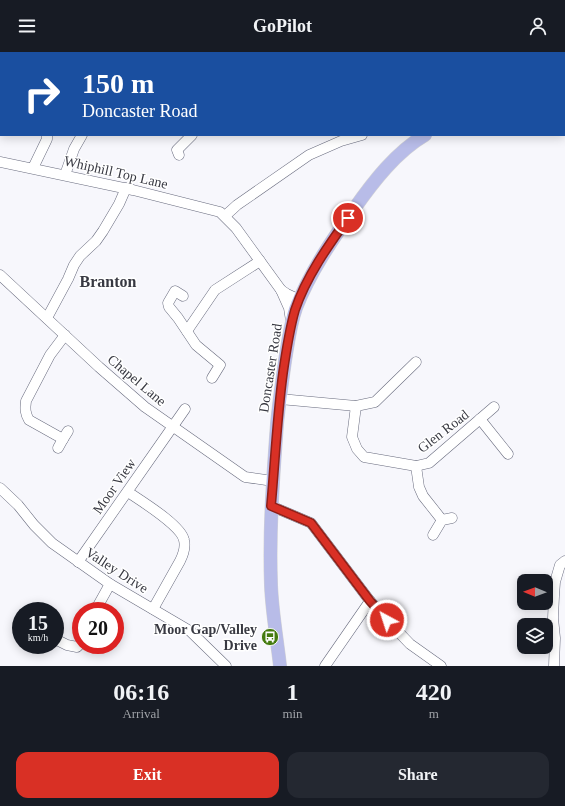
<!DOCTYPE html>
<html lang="en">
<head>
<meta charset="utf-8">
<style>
	:root { --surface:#171b24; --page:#242831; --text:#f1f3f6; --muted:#9ea1a6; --accent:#d93025 }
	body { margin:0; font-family:Georgia,serif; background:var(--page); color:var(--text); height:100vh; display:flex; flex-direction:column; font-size:15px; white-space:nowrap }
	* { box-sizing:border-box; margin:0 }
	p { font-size:13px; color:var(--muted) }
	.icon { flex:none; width:22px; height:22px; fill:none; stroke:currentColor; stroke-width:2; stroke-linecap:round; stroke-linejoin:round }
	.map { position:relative; height:614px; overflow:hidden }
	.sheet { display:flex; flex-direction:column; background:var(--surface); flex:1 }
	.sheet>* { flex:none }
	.hud { position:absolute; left:0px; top:0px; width:565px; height:84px; box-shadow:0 2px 10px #0003; background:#1a4fa0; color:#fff; overflow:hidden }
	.needle { width:26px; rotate:271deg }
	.buttons { position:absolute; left:517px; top:522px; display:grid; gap:8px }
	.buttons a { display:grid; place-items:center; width:36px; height:36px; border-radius:8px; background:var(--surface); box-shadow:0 2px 10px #0003; font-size:20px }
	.speed { position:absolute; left:12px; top:550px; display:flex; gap:8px; font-size:20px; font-weight:700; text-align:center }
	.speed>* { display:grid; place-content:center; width:52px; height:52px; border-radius:50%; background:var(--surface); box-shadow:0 2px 10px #0003; line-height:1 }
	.speed small { font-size:10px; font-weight:400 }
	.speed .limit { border:6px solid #d22; background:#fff; color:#111 }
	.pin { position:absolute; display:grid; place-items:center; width:34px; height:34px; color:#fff; margin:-17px; border:2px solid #fff; border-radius:50%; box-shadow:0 1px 4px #0007 }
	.me { position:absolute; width:44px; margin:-22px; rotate:320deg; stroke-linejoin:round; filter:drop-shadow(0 0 3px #0008) }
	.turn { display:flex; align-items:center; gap:14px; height:84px; padding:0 16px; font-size:18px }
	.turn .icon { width:52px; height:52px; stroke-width:2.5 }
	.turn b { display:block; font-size:28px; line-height:34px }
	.eta { display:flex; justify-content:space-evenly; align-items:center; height:68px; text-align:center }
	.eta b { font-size:24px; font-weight:700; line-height:28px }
	.action { display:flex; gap:8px; margin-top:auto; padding:8px 16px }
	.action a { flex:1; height:46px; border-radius:12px; background:var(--accent); color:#fff; font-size:16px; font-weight:700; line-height:46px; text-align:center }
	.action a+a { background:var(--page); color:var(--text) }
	header { display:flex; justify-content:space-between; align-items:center; height:52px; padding:0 16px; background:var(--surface); font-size:18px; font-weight:700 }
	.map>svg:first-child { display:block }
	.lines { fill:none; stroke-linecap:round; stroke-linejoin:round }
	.minor-casing { stroke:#686b7e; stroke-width:11 }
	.major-casing { stroke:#d3d3d5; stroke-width:14 }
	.minor { stroke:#fff; stroke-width:10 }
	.major { stroke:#b8bce8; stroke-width:13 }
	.route-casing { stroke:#8d1f18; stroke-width:10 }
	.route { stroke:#d93025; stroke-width:7 }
	.labels { text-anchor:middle; stroke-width:3; stroke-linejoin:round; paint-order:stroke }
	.street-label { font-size:14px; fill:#383942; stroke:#fff }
	.poi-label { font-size:14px; font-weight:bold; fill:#383942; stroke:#fff; text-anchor:end }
	.quarter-label { font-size:16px; font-weight:bold; fill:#383942; stroke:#fff }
</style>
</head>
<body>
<header><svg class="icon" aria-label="menu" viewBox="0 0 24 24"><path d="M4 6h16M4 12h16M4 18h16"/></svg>GoPilot<svg class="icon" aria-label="person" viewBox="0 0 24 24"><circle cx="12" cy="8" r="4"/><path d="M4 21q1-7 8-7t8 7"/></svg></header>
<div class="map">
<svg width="565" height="614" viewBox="0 0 565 614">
	<rect width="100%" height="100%" fill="#f7f7fc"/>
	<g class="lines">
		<defs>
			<g id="minor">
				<path d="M2,0V1"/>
				<path d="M260,0L261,1"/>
				<path d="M155,1L156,0"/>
				<path d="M0,31H1"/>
				<path d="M179,103L177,98L192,83"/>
				<path d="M0,110L133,138L220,160L236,176L281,238L287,242L300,248"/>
				<path d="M33,116L47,87V83"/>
				<path d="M65,123L74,97L82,83"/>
				<path d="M225,164L237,153L309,103L341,89L362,83"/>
				<path d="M0,223L99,315L145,355L245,425L273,429"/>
				<path d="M281,238L289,256L291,269"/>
				<path d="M183,244L175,239L168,251L169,255L178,266L196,293L220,313L212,326"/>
				<path d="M47,266L68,227L74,213L80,204L96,189L103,179L119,152L126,136"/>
				<path d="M187,279L215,238L260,209"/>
				<path d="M65,283L50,303L26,349C25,357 25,361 29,368L63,387L68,379"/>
				<path d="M280,347L356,354L375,350L416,310"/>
				<path d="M356,354L352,385L357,397L364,405L416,414L429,411L494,355"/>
				<path d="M480,367L508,402"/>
				<path d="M58,396L63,387"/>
				<path d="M416,414L419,435L423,444L442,468"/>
				<path d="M0,436L18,453L34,473L52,491L110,532L190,579L226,614"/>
				<path d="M128,440C141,449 181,473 184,488C186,496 183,503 180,509L153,557"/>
				<path d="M271,454L311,471L370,549L387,568L410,592L441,614"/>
				<path d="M433,483L442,468L452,466"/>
				<path d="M78,510L185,357"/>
				<path d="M95,559L110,532"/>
				<path d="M55,587L67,593L77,595L81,591"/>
				<path d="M95,593L97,594"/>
				<path d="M325,614L370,549"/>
				<path d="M554,614L555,586L553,566L554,544L555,530L560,513L565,509"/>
			</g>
			<g id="major">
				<path d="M564,4L565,3"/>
				<path d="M280,614C277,587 272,560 271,533C269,479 273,426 277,372C279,351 282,330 285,309C288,291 290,273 296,256C310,220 332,188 354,157C373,130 396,100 425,83"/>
			</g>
		</defs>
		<!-- minor casing -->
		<use href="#minor" class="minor-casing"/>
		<!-- major casing -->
		<use href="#major" class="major-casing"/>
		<!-- minor -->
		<use href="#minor" class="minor"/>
		<!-- major -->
		<use href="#major" class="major"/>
	</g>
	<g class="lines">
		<defs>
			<path id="route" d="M348,166C328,194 306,225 295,258C289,279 286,300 283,321C277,365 275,410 271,454L311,471L370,549L387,568"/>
		</defs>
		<!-- route casing -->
		<use href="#route" class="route-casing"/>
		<!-- route -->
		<use href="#route" class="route"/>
	</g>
	<!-- icons -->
	<defs>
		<symbol id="bus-disc" viewBox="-11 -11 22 22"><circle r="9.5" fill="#447b0f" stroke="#fff"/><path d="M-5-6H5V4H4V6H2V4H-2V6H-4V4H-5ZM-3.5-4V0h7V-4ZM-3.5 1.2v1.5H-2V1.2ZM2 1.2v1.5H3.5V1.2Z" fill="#fff"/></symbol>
	</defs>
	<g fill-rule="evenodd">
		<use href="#bus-disc" x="260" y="575" width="20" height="20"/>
	</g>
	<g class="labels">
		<!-- street labels -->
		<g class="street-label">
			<text transform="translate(116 120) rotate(13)" y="5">Whiphill Top Lane</text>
			<text transform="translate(270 316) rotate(-81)" y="5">Doncaster Road</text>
			<text transform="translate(137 328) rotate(40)" y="5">Chapel Lane</text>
			<text transform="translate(443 379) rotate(-38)" y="5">Glen Road</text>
			<text transform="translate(114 434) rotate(-55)" y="5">Moor View</text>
			<text transform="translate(117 518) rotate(33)" y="5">Valley Drive</text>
		</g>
		<!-- poi labels -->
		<g class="poi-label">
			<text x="257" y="582">Moor Gap/Valley<tspan x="257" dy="16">Drive</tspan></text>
		</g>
		<!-- quarter labels -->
		<g class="quarter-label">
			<text x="108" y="235">Branton</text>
		</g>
	</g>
</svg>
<div class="buttons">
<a><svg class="needle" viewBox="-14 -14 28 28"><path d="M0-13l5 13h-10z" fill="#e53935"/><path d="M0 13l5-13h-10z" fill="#9ea1a6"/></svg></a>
<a><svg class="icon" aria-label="layers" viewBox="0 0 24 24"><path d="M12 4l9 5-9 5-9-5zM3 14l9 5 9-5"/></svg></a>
</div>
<div class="speed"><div>15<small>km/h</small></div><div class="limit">20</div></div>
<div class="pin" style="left:348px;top:166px;background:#d93025"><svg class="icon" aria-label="arrive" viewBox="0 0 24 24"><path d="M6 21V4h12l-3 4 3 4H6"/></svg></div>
<svg class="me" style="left:387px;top:568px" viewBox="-20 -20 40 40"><circle r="17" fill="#d93025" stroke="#fff" stroke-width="3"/><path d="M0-11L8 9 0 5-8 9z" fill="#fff"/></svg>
<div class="hud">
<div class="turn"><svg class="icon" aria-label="right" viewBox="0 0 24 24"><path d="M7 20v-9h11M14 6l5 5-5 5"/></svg><div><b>150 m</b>Doncaster Road</div></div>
</div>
</div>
<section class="sheet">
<div class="eta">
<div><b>06:16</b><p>Arrival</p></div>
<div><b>1</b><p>min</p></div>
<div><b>420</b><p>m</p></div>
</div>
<div class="action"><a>Exit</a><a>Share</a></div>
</section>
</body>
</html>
